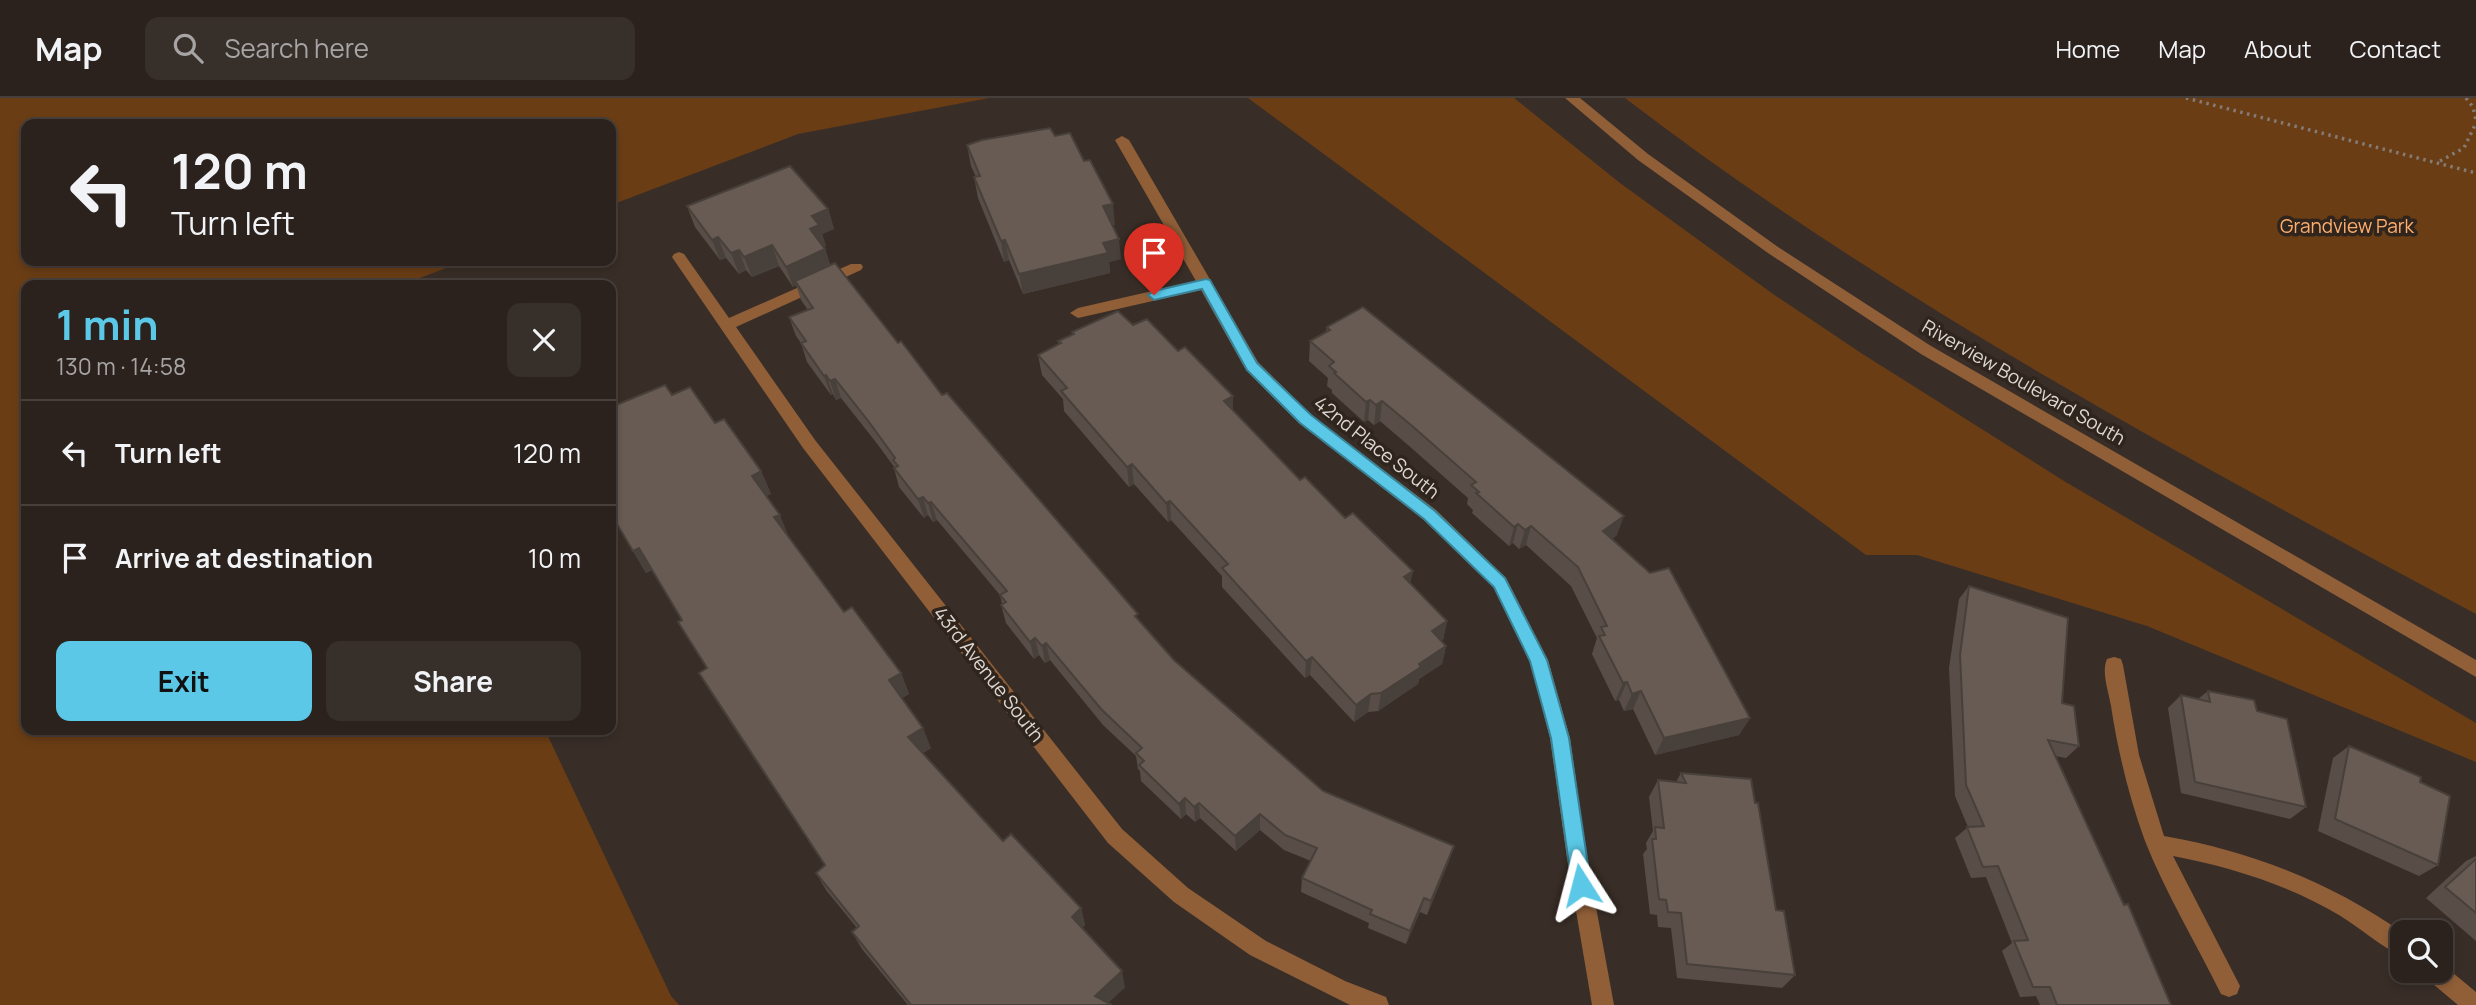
<!DOCTYPE html>
<html lang="en">
<head>
<meta charset="utf-8">
<style>
	:root { --surface:#2b221d; --page:#372f2a; --text:#f1f3f6; --muted:#a6a4a4; --line:#473f3b; --accent:#5ac8e6 }
	body { margin:0; font-family:Manrope,sans-serif; background:var(--page); color:var(--text); height:100vh; display:flex; flex-direction:column; font-size:26px; white-space:nowrap }
	* { box-sizing:border-box; margin:0 }
	p { font-size:23px; color:var(--muted) }
	.icon { flex:none; width:38px; height:38px; fill:none; stroke:currentColor; stroke-width:2; stroke-linecap:round; stroke-linejoin:round }
	.map { position:relative; flex:1; overflow:hidden }
	.side { position:absolute; left:21px; top:182px; width:595px; height:455px; display:flex; flex-direction:column; background:var(--surface); border-radius:14px; box-shadow:0 4px 10px #0003,0 0 0 2px var(--line) }
	.side>* { flex:none }
	.banner { position:absolute; left:21px; top:21px; width:595px; height:147px; border-radius:14px; box-shadow:0 4px 10px #0003,0 0 0 2px var(--line); background:#2b221d; color:var(--text); overflow:hidden }
	.fabs { position:absolute; left:2390px; top:822px; display:grid; gap:14px }
	.fabs a { display:grid; place-items:center; width:63px; height:63px; border-radius:14px; background:var(--surface); box-shadow:0 4px 10px #0003,0 0 0 2px var(--line); font-size:35px }
	.pin { position:absolute; display:grid; place-items:center; width:60px; height:60px; color:#fff; margin:-72px -30px; border-radius:50% 50% 50% 0; rotate:-45deg; box-shadow:0 0 7px #0007 }
	.pin .icon { rotate:45deg }
	.me { position:absolute; width:77px; margin:-38px; rotate:351deg; stroke-linejoin:round; filter:drop-shadow(0 0 5px #0008) }
	.turn { display:flex; align-items:center; gap:24px; height:147px; padding:0 35px; font-size:32px }
	.turn .icon { width:91px; height:91px; stroke-width:2.5 }
	.turn b { display:block; font-size:49px; line-height:60px }
	.round { display:grid; place-items:center; flex:none; width:74px; height:74px; border-radius:14px; background:var(--page) }
	.headline { display:flex; align-items:center; justify-content:space-between; height:119px; padding:0 35px }
	h1 { font-size:42px; font-weight:700; line-height:52px; color:var(--accent) }
	.primary-button { display:flex; gap:14px; margin-top:auto; padding:14px 35px }
	.primary-button a { flex:1; height:80px; border-radius:14px; background:var(--accent); color:#111; font-size:28px; font-weight:700; line-height:80px; text-align:center }
	.primary-button a+a { background:var(--page); color:var(--text) }
	ul { padding:0; list-style:none }
	li { display:flex; align-items:center; gap:21px; height:105px; padding:0 35px; border-top:2px solid var(--line) }
	li div { flex:1 }
	li b { display:block; font-size:26px }
	li em { font-style:normal }
	header { display:flex; align-items:center; gap:42px; box-sizing:border-box; height:98px; padding:0 35px; background:var(--surface); border-bottom:2px solid var(--line) }
	header strong { font-size:33px }
	nav { display:flex; gap:38px; margin-inline-start:auto; font-size:24px }
	.search { width:490px; height:63px; background:var(--page); display:flex; align-items:center; gap:18px; box-sizing:border-box; padding:0 24px; border-radius:14px; color:var(--muted); font-size:26px }
	.map>svg:first-child { display:block }
	.green { fill:#6a3d15 }
	.lines { fill:none; stroke-linecap:round; stroke-linejoin:round }
	.path { stroke:#857b75; stroke-width:3.5; stroke-dasharray:2.5 4.5; stroke-linecap:butt }
	.minor { fill:#905f38; fill-rule:evenodd }
	.wall { fill:#594e47 }
	.shaded-wall { fill:#48403a }
	.building { fill:#675b53; stroke:#48403a; stroke-width:2 }
	.route { fill:#5ac8e6; stroke:#3a8296; stroke-width:2 }
	.labels { text-anchor:middle; stroke-width:7; stroke-linejoin:round; paint-order:stroke }
	.park-label { font-size:19px; fill:#ffad6d; stroke:#2f251d }
	.street-label { font-size:19px; fill:#ded7d2; stroke:#2f251d }
</style>
</head>
<body>
<header>
<strong>Map</strong>
<div class="search"><svg class="icon" aria-label="search" viewBox="0 0 24 24"><circle cx="10" cy="10" r="6"/><path d="M15 15l6 6"/></svg>Search here</div>
<nav><a>Home</a><a>Map</a><a>About</a><a>Contact</a></nav>
</header>
<div class="map">
<svg width="2476" height="907" viewBox="0 0 2476 907">
	<rect width="100%" height="100%" fill="#392e27"/>
	<!-- green -->
	<g class="green">
		<path d="M0,0H989L798,36L611,107V26H26V163H465L401,187H26V632H545L671,898L679,907H0Z"/>
		<path d="M1248,0H1514L1620,85L1773,196L1861,255L2064,383L2476,625V664L2147,528L1917,457H1866Z"/>
		<path d="M1625,0H2476V516C2184,359 1889,202 1625,0Z"/>
	</g>
	<g class="lines">
		<!-- path -->
		<g class="path">
			<path d="M2186,0L2476,75"/>
			<path d="M2466,0L2473,9L2476,22"/>
			<path d="M2440,63L2464,50L2476,25"/>
		</g>
		<!-- minor -->
		<g class="minor">
			<path d="M1565,0H1580L1648,56L1778,149L1931,248L2476,562V579L1921,256L1768,155L1638,62Z"/>
			<path d="M1122,38L1129,42L1258,264L1311,317L1436,412L1506,480L1548,562L1570,640L1587,760L1614,907H1592L1567,760L1550,640L1530,562L1494,490L1424,422L1299,325L1246,272L1201,192L1078,220L1070,215L1078,210L1196,183L1115,42Z"/>
			<path d="M679,154L684,156L729,220L851,166H861L863,169L861,172L736,229L815,342L1122,731L1188,790L1266,843L1345,883L1386,899L1389,907H1350L1250,857L1174,804L1108,745L803,350L674,162L672,159L674,156Z"/>
			<path d="M2114,559L2121,561L2123,567L2139,657L2164,738C2250,753 2331,784 2403,835V858C2380,849 2361,830 2339,817C2288,787 2231,769 2173,758L2240,888L2237,896L2229,899L2221,896C2196,845 2166,796 2145,743C2129,699 2118,654 2111,608C2109,595 2101,574 2107,561Z"/>
			<path d="M2441,865L2476,894V907H2458L2427,881L2424,873H2441Z"/>
		</g>
	</g>
	<!-- wall -->
	<g class="wall">
		<path d="M1055,38L1115,127H1112L1121,161L1109,164L1110,175L1023,196L1009,162L1004,164L978,100L974,79H976L971,68L967,47Z"/>
		<path d="M687,108L828,111L834,131L822,136L826,148L823,149L825,151L830,167L942,297L1174,562L1323,693L1449,763L1427,817L1420,814L1406,846L1368,830L1369,825L1301,794L1302,780L1311,763L1284,752L1260,732L1236,753L1200,720L1195,724L1186,716L1181,721L1141,683L1140,673L1138,671L1136,658L1103,627L1050,562L1045,565L1039,557L1034,561L1006,525L1001,507L1002,506L1000,497L937,422L933,424L928,417L924,420L899,389L894,370H895L875,343L841,300L836,302L833,296L831,297L807,264L801,245L796,238L789,219L808,212L801,202L796,187L793,189L779,168L752,179L746,172L739,176L726,160L720,162L695,129Z"/>
		<path d="M1133,227L1233,312L1300,382L1410,486L1447,523L1443,542L1441,543L1446,548L1442,566L1419,581L1418,586L1378,613L1368,614L1354,624L1310,577L1305,580L1222,489V478L1171,422L1168,424L1134,386L1129,389L1064,313L1063,301L1042,277L1038,257L1059,246L1058,243L1073,237L1072,234Z"/>
		<path d="M1327,229L1617,437L1612,441L1750,620L1739,637L1655,657L1633,611L1624,613L1619,602L1615,603L1592,556L1597,540L1571,488L1526,447L1519,451L1513,445L1509,448L1472,415L1473,412L1467,406L1468,400L1408,347L1380,323L1374,327L1368,322L1364,324L1332,295V292L1327,288L1328,280L1309,263L1310,243L1326,234Z"/>
		<path d="M672,297L715,325L761,373L771,396L766,398L789,439L844,514L901,575L909,596L902,600L931,650L923,655L1003,743L1081,810L1085,827L1082,830L1125,889L1108,905L1112,907H908L862,851L852,834L857,830L826,792L816,775L825,768L711,595L699,575L707,570L678,524L682,522L652,472L646,475L611,416Z"/>
		<path d="M1969,488L2062,605L2079,648L2066,660L2055,658L2171,907H2040L2036,898L2020,899L2002,853L2012,845L1986,779L1971,780L1955,740L1968,729L1955,698L1949,570L1959,501Z"/>
		<path d="M2208,593L2257,613L2306,709L2290,721L2181,695L2168,610L2181,597L2198,601Z"/>
		<path d="M2349,648L2420,684L2438,767L2419,778L2318,733L2333,660Z"/>
		<path d="M1681,675L1755,705L1776,812L1795,877L1782,890L1677,880L1671,830L1658,829L1657,817L1650,816L1643,756L1647,751L1646,745L1653,733L1649,699L1658,682L1676,684Z"/>
		<path d="M2476,758V843L2426,800L2466,763Z"/>
	</g>
	<!-- shaded-wall -->
	<g class="shaded-wall">
		<path d="M1113,106L1115,127L1105,129L1103,108Z"/>
		<path d="M828,111L834,131L822,136L826,148L816,152L810,131L812,118Z"/>
		<path d="M718,139L726,160L720,162L712,142Z"/>
		<path d="M1119,141L1121,161L1109,164L1110,175L1023,196L1019,176L1103,145Z"/>
		<path d="M1005,142L1009,162L1004,164L1001,143Z"/>
		<path d="M772,147L779,168L752,179L744,159Z"/>
		<path d="M825,151L832,172L795,183L796,187L793,189L786,169Z"/>
		<path d="M739,152L746,172L739,176L731,155Z"/>
		<path d="M826,277L833,296L831,297L824,278Z"/>
		<path d="M835,281L841,300L836,302L830,283Z"/>
		<path d="M1233,298V318L1224,303Z"/>
		<path d="M1370,302L1368,322L1364,324L1366,304Z"/>
		<path d="M1382,303L1380,323L1374,327L1376,307Z"/>
		<path d="M1132,366L1134,386L1129,389L1127,369Z"/>
		<path d="M761,373L771,396L762,400L752,378Z"/>
		<path d="M923,399L928,417L924,420L918,401Z"/>
		<path d="M1170,403L1171,422L1168,424L1166,405Z"/>
		<path d="M931,404L937,422L933,424L928,405Z"/>
		<path d="M780,417L789,439L774,419Z"/>
		<path d="M1624,418L1617,437L1596,452L1603,433Z"/>
		<path d="M1518,426L1513,445L1509,448L1514,429Z"/>
		<path d="M1531,428L1526,447L1519,451L1525,432Z"/>
		<path d="M639,450L652,472L646,475L633,453Z"/>
		<path d="M1413,473L1409,492L1404,479Z"/>
		<path d="M1447,523L1443,542L1428,551L1432,533Z"/>
		<path d="M1035,540L1039,557L1034,561L1030,544Z"/>
		<path d="M1046,545L1050,562L1045,565L1042,548Z"/>
		<path d="M1446,548L1442,566L1419,581L1418,586L1378,613L1381,595L1419,566Z"/>
		<path d="M1312,559L1310,577L1305,580L1306,563Z"/>
		<path d="M901,575L909,596L897,603L889,582Z"/>
		<path d="M1627,584L1619,602L1615,603L1623,585Z"/>
		<path d="M1641,593L1633,611L1624,613L1632,596Z"/>
		<path d="M1371,596L1368,614L1354,624L1356,607Z"/>
		<path d="M1750,620L1739,637L1655,657L1664,640Z"/>
		<path d="M923,630L931,650L916,659L908,639Z"/>
		<path d="M1185,700L1186,716L1181,721L1179,706Z"/>
		<path d="M1199,705L1200,720L1195,724L1194,709Z"/>
		<path d="M1260,716V732L1236,753L1235,738Z"/>
		<path d="M1454,748L1449,763L1427,817L1431,803Z"/>
		<path d="M1424,800L1420,814L1406,846L1410,833Z"/>
		<path d="M1081,810L1085,827L1076,836L1072,819Z"/>
		<path d="M1122,873L1125,889L1106,907L1095,898Z"/>
	</g>
	<!-- building -->
	<g class="building">
		<path d="M1050,30L1055,38L1070,35L1084,63L1090,62L1113,106L1103,108L1119,141L1103,145L1108,155L1019,176L1005,142L1001,143L974,79L980,78L967,47L982,42Z"/>
		<path d="M790,68L828,111L812,118L819,127L810,131L825,151L786,169L772,147L744,159L739,152L731,155L718,139L712,142L687,108Z"/>
		<path d="M835,165L898,245L901,243L942,297L947,295L1138,516L1135,518L1174,562L1323,693L1454,748L1431,803L1424,800L1410,833L1370,816L1372,812L1302,780L1317,750L1285,737L1260,716L1235,738L1199,705L1194,709L1185,700L1179,706L1139,667L1144,663L1136,655L1142,650L1101,611L1046,545L1042,548L1035,540L1030,544L1001,507L1006,504L1000,497L1007,493L931,404L928,405L923,399L918,401L894,370L898,368L893,362L895,360L869,324L835,281L830,283L826,277L824,278L801,245L806,243L789,219L813,210L795,183Z"/>
		<path d="M1363,209L1624,418L1603,433L1650,475L1669,470L1750,620L1664,640L1641,593L1632,596L1627,584L1623,585L1599,538L1605,537L1601,529L1607,528L1578,469L1531,428L1525,432L1518,426L1514,429L1476,395L1479,394L1471,387L1476,384L1411,327L1382,303L1376,307L1370,302L1366,304L1334,275L1336,274L1329,268L1334,264L1310,243L1330,232L1327,229Z"/>
		<path d="M1118,213L1133,227L1147,221L1178,253L1185,249L1233,298L1224,303L1300,382L1305,379L1345,420L1353,415L1413,473L1404,479L1447,523L1432,533L1446,548L1419,566L1421,569L1381,595L1371,596L1356,607L1312,559L1306,563L1222,470L1228,466L1170,403L1166,405L1132,366L1127,369L1061,293L1067,290L1038,257L1061,245L1058,243L1074,236L1072,234Z"/>
		<path d="M665,287L672,297L690,289L715,325L724,321L761,373L752,378L780,417L774,419L844,514L852,509L901,575L889,582L923,630L908,639L1003,743L1011,736L1081,810L1072,819L1122,873L1095,898L1112,907H911L852,834L859,828L816,775L825,767L699,575L707,570L678,524L682,522L639,450L633,453L611,416V309Z"/>
		<path d="M1969,488L2068,520L2062,605L2074,608L2079,648L2048,642L2124,807L2128,806L2171,907H2057L2050,889H2033L2014,843L2028,842L1998,768L1983,769L1967,729L1984,728L1966,687L1960,557Z"/>
		<path d="M2208,593L2254,602L2257,613L2287,621L2306,709L2195,684L2181,597L2210,604Z"/>
		<path d="M2349,648L2421,679L2420,684L2450,698L2438,767L2335,721Z"/>
		<path d="M1681,675L1751,681L1755,705H1758L1776,812L1784,813L1795,877L1687,866L1681,815L1668,814L1666,802L1659,801L1652,741H1656L1655,729L1664,730L1658,682L1686,685Z"/>
		<path d="M2476,761V815L2445,789Z"/>
	</g>
	<!-- route -->
	<path class="route" d="M1206,181L1210,182L1257,265L1311,317L1435,413L1505,480L1547,562L1569,640L1591,787L1588,793L1581,796L1574,793L1572,787L1551,640L1530,563L1494,489L1424,421L1300,325L1247,272L1202,191L1154,202L1148,197L1154,193Z"/>
	<g class="labels">
		<!-- park labels -->
		<g class="park-label">
			<text x="2347" y="135">Grandview Park</text>
		</g>
		<!-- street labels -->
		<g class="street-label">
			<text transform="translate(2024 284) rotate(30)" y="7">Riverview Boulevard South</text>
			<text transform="translate(1377 349) rotate(38)" y="7">42nd Place South</text>
			<text transform="translate(989 576) rotate(52)" y="7">43rd Avenue South</text>
		</g>
	</g>
</svg>
<div class="fabs">
<a><svg class="icon" aria-label="search" viewBox="0 0 24 24"><circle cx="10" cy="10" r="6"/><path d="M15 15l6 6"/></svg></a>
</div>
<div class="pin" style="left:1154px;top:197px;background:#d93025"><svg class="icon" aria-label="arrive" viewBox="0 0 24 24"><path d="M6 21V4h12l-3 4 3 4H6"/></svg></div>
<svg class="me" style="left:1581px;top:787px" viewBox="-20 -20 40 40"><path d="M0-17L14 15 0 8-14 15z" fill="#5ac8e6" stroke="#fff" stroke-width="4"/></svg>
<div class="banner">
<div class="turn"><svg class="icon" aria-label="left" viewBox="0 0 24 24"><path d="M17 20v-9H6M10 6l-5 5 5 5"/></svg><div><b>120 m</b>Turn left</div></div>
</div>
<section class="side">
<div class="headline"><div><h1>1 min</h1><p>130 m · 14:58</p></div><a class="round"><svg class="icon" aria-label="close" viewBox="0 0 24 24"><path d="M6 6l12 12M18 6L6 18"/></svg></a></div>
<ul>
<li><svg class="icon" aria-label="left" viewBox="0 0 24 24"><path d="M17 20v-9H6M10 6l-5 5 5 5"/></svg><div><b>Turn left</b></div><em>120 m</em></li>
<li><svg class="icon" aria-label="arrive" viewBox="0 0 24 24"><path d="M6 21V4h12l-3 4 3 4H6"/></svg><div><b>Arrive at destination</b></div><em>10 m</em></li>
</ul>
<div class="primary-button"><a>Exit</a><a>Share</a></div>
</section>
</div>
</body>
</html>
